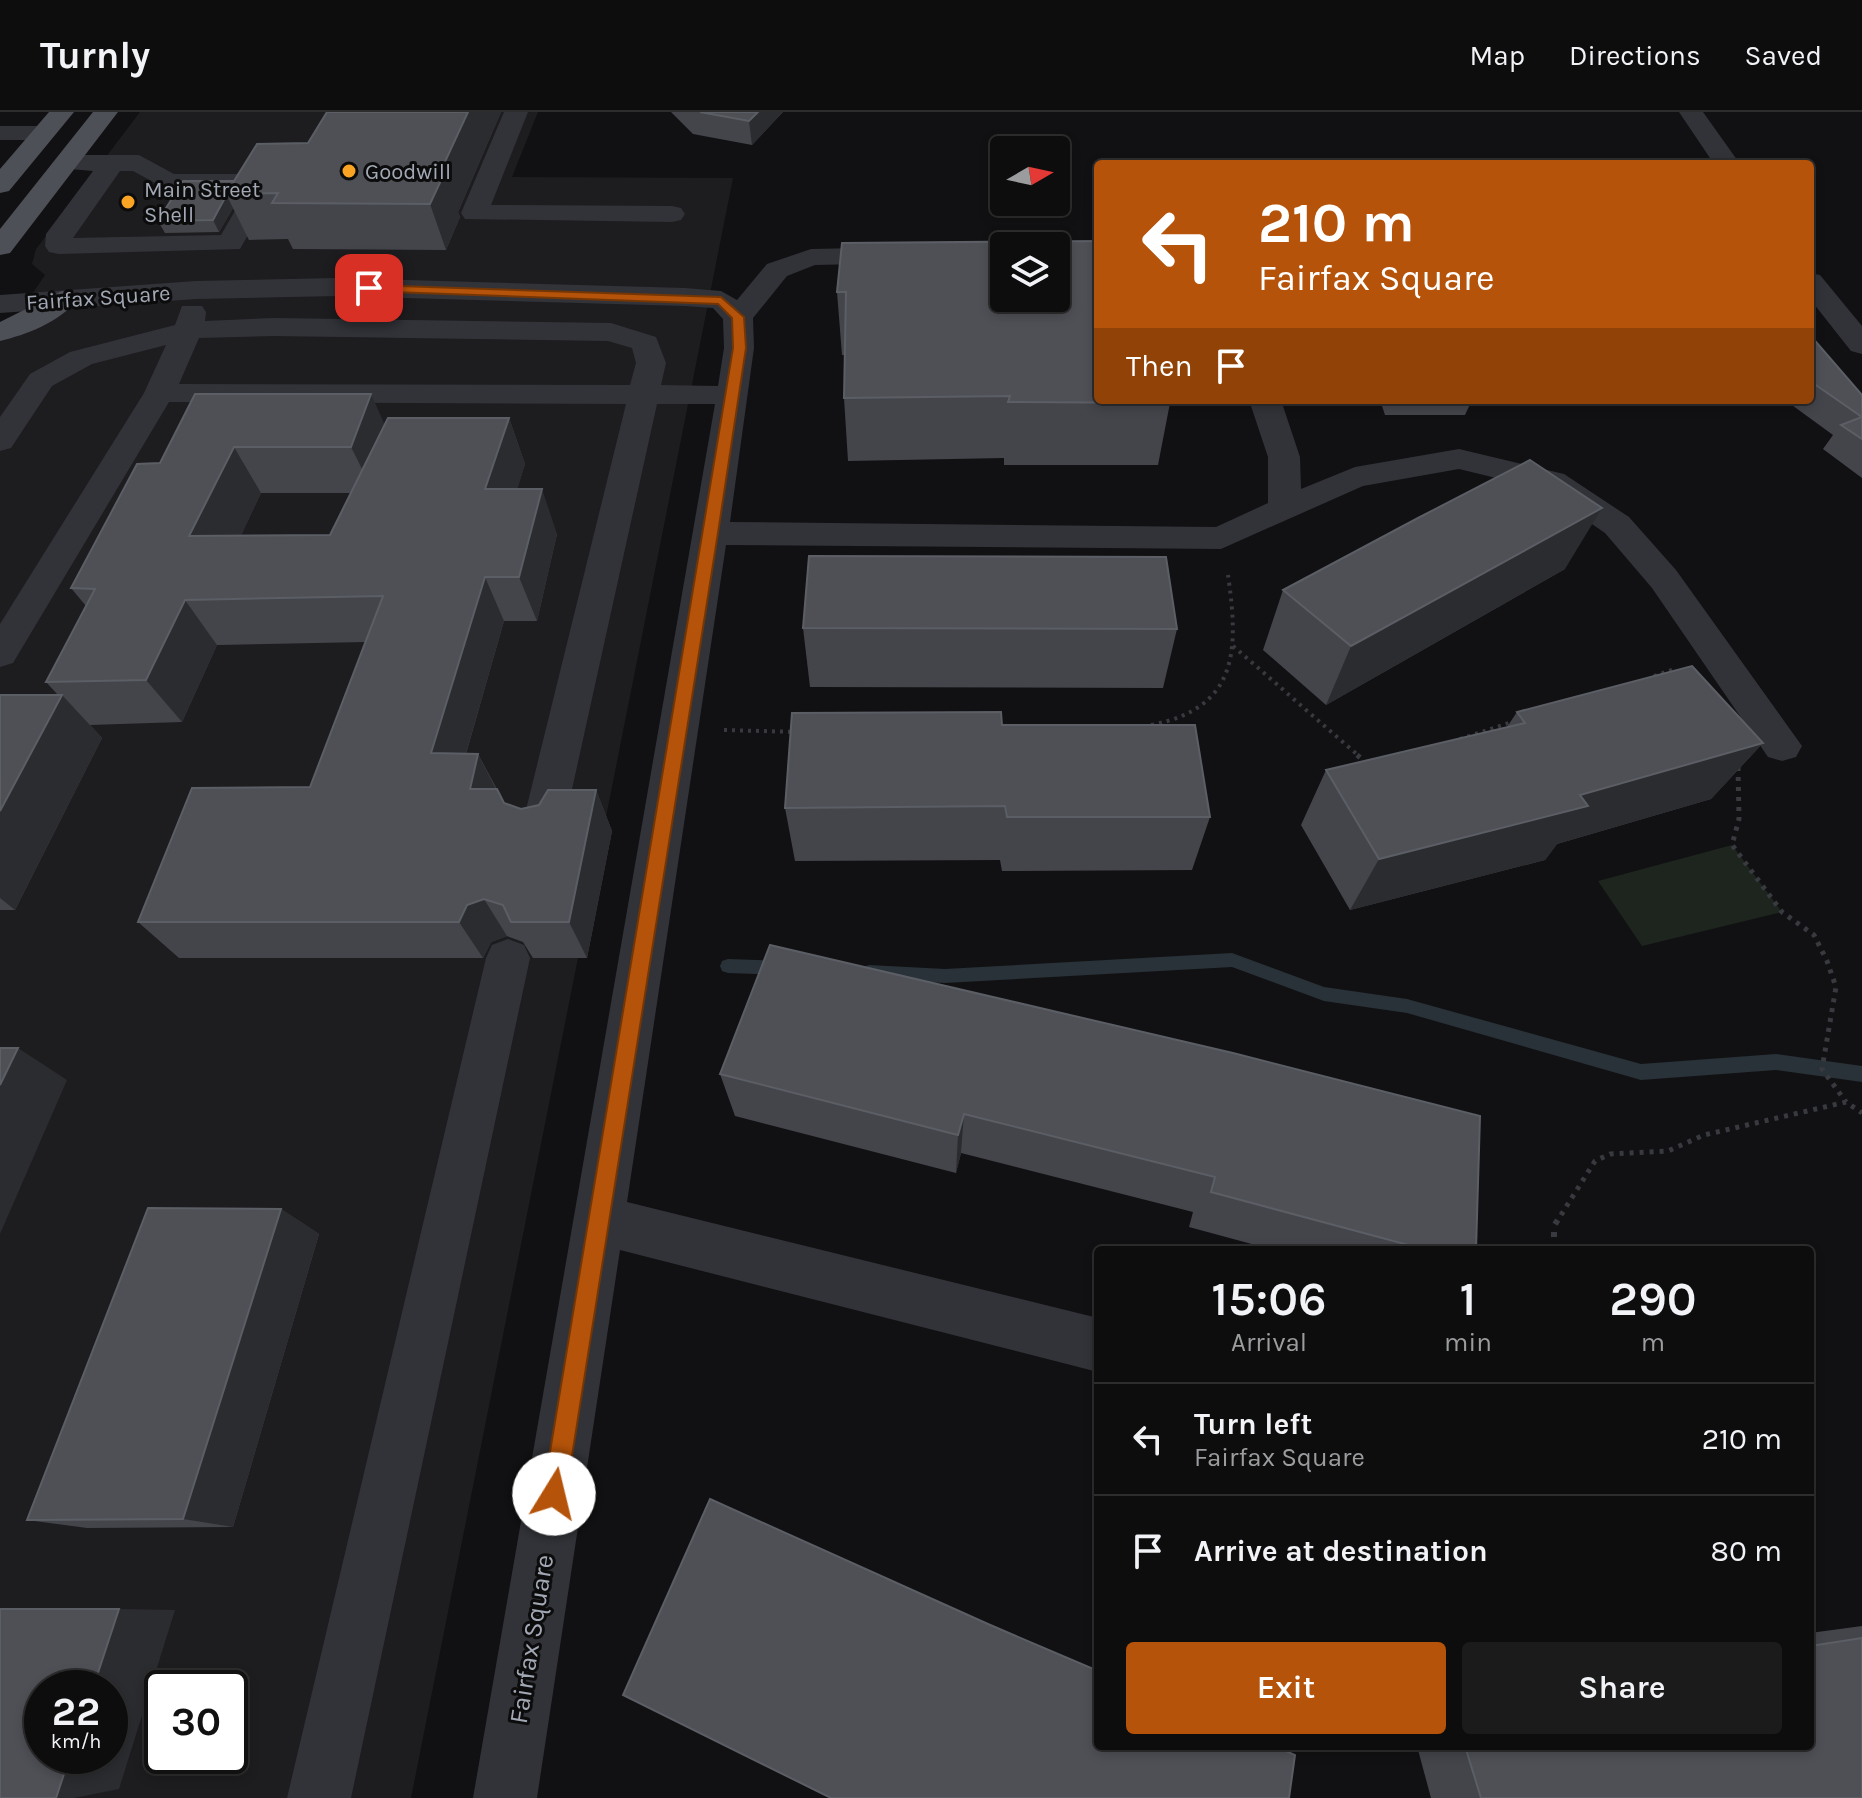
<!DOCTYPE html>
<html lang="en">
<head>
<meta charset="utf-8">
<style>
	:root { --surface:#0d0d0e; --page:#1b1b1c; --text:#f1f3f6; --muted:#9a9c9e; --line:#2d2d2e; --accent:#b45309 }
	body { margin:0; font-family:Karla,sans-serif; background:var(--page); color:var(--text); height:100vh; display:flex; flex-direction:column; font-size:30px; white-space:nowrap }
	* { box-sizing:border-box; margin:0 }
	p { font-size:26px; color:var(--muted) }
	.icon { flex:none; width:44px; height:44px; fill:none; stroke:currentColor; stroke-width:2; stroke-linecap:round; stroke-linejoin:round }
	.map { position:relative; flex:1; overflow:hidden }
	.side { position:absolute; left:1094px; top:1134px; width:720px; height:504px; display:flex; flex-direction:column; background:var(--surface); border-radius:8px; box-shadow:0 4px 12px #0003,0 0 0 2px var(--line) }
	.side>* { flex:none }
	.banner { position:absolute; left:1094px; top:48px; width:720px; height:244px; border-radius:8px; box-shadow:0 4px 12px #0003,0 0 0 2px var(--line); background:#b45309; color:#fff; overflow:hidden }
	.needle { width:52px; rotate:81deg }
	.controls { position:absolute; left:990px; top:24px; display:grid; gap:16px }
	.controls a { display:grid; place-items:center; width:80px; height:80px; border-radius:8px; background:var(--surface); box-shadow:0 4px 12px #0003,0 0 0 2px var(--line); font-size:40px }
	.speed { position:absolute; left:24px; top:1558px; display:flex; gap:16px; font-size:40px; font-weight:700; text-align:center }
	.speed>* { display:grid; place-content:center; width:104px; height:104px; border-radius:50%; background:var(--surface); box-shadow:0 4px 12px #0003,0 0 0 2px var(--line); line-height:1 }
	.speed small { font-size:20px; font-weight:400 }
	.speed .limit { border:4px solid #111; border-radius:12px; background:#fff; color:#111 }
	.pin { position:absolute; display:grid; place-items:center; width:68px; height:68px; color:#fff; margin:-34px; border-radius:16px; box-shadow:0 4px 12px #0006 }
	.me { position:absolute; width:88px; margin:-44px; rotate:9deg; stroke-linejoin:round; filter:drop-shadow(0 0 6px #0008) }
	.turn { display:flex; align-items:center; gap:28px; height:168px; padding:0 32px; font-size:36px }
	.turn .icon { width:104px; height:104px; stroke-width:2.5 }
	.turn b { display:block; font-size:56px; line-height:68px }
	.then { display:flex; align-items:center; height:76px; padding:0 32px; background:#0003; gap:16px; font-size:30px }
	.eta { display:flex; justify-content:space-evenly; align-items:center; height:136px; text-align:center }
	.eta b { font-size:48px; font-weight:600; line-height:56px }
	.action { display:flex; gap:16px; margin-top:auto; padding:16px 32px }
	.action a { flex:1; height:92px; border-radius:8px; background:var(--accent); color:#fff; font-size:32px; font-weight:600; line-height:92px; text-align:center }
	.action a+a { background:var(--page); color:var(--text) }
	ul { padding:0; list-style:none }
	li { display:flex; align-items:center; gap:24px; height:112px; padding:0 32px; border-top:2px solid var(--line) }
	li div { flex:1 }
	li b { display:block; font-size:30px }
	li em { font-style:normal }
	header { display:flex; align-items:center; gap:48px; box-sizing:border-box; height:112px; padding:0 40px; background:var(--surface); border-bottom:2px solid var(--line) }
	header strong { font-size:38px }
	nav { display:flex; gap:44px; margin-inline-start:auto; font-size:28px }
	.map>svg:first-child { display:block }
	.built { fill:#1d1d20; fill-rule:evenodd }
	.green { fill:#1d251e }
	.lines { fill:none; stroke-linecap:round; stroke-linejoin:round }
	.stream { fill:#293238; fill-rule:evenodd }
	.path-far2 { stroke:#383a3f; stroke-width:4; stroke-dasharray:3 5; stroke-linecap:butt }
	.path-far1 { stroke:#383a3f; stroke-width:5; stroke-dasharray:4 6; stroke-linecap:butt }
	.path { stroke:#383a3f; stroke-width:6; stroke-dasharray:5 8; stroke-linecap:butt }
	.minor { fill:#323338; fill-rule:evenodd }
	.major { fill:#4e5057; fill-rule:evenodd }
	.wall { fill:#44454b; fill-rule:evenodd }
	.shaded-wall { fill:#2b2c30 }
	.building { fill:#4e5056; stroke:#5b5e65; stroke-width:2; fill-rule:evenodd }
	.route { fill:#b45309; stroke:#753606; stroke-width:2 }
	.poi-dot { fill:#f9a523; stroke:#0c0c0d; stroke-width:3 }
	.labels { text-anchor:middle; stroke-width:6; stroke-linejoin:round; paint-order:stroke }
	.far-poi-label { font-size:22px; fill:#a2a8b4; stroke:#0c0c0d; text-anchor:start }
	.far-street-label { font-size:22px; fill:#a2a8b4; stroke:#0c0c0d }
	.street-label { font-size:26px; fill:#a2a8b4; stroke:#0c0c0d }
</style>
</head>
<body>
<header>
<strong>Turnly</strong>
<nav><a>Map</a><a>Directions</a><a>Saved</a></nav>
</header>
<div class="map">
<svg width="1862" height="1686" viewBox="0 0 1862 1686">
	<rect width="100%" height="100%" fill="#111113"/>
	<!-- built -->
	<path class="built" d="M140,0H538L512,65L733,66L411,1686H0V229L45,163L32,152L36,137ZM42,1576H110V1644H42ZM162,1576H230V1644H162Z"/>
	<!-- green -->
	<path class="green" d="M1732,733L1782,800L1642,834L1598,769Z"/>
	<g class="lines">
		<!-- stream -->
		<g class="stream">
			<path d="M1232,841L1324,875L1407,887L1641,952L1776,942L1862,954V970L1776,958L1641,968L1407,901L1324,889L1232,855L945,871L869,867L863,865L861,860L863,855L869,853L945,857Z"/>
			<path d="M728,847L782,849L788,851L790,856L788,861L782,863L728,861L722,859L720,854L722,849Z"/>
		</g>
		<!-- path-far2 -->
		<g class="path-far2">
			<path d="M1233,534L1360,645"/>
			<path d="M1654,564L1675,557"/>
			<path d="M1151,613C1238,596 1239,539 1228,463"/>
			<path d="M724,618L798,620"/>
			<path d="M1460,627L1515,609"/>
		</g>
		<!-- path-far1 -->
		<g class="path-far1">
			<path d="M1357,643L1368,652"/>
			<path d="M1738,655L1739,707L1732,733L1782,800L1814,823L1827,849L1836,875L1822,957L1846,990"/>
			<path d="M1561,1103L1595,1049L1610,1042L1668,1039L1704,1023L1846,990L1862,1001"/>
		</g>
		<!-- path -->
		<path class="path" d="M1554,1138V1114L1562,1101"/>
		<!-- minor -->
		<g class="minor">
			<path d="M504,0H528L491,93L672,94L681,96L685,102L681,108L672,110L465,107L461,101Z"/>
			<path d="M1679,0H1703L1740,52H1714Z"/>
			<path d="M0,14H44L56,21L44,28H0Z"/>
			<path d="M67,43H139L174,62H265L278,70L240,137L59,142L49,140L45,134L46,122L93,59L58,56L54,51L58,46ZM120,59H133L168,78H247L221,123L73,126Z"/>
			<path d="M1004,133L1009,134H1004V149L815,153L787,164L753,206L754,236L730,410L1216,415L1268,391V345L1249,288H1281L1300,345L1301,377L1355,355L1459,337L1564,362L1629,405L1676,458L1802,634L1796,645L1782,649L1768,645L1652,476L1605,421L1541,377L1459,357L1363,374L1221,437L726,433L627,1090L1098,1206V1260L620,1138L537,1686H473L715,292H657L563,718L557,730L542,734L527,730L521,718L626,292L169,290L13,551L0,555V512L144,281L166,233L92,252L52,274L11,336L0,339V305L30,262L70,240L175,213L182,194H202L206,200L205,209L274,206L611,211L656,225L666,251L661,273L718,274L724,236L723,207L713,196L685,194L338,184L196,187L0,201V183L196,169L338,166L685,176L721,179L737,188L767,152L811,137ZM274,224L608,229L632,236L636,251L630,273L179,272L199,226Z"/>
			<path d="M1810,161L1820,163L1862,214V242L1851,239L1810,187Z"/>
			<path d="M508,827L524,833L530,846L351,1686H287L486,846L492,833Z"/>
		</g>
		<!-- major -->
		<g class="major">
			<path d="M49,0H74L9,79L0,81V57Z"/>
			<path d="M93,0H118L10,141L0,143V117Z"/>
			<path d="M62,179L72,182L76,188C61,210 25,223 0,229V210Z"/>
		</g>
	</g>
	<!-- wall -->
	<g class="wall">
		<path d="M327,0H501L458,100L460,105L446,138L293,137L288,127L249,128L233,96L219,120L165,121L158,109L308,31Z"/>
		<path d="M671,0H783L752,33L693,22Z"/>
		<path d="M842,131L1170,291L1158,353H1004V346L848,349L844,286L845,243H842L837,180Z"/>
		<path d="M1810,223L1862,283V366L1823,337L1833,323L1785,288H1810Z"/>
		<path d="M195,282L385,313L509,306L525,352L517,377L557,422L537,509H504L466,642H478L505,692L521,697L596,678L612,719L587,846H533L523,830L507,824L491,830L483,846H179L138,810L310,675L365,530L217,533L182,610L90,613L102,626L15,798H0V583H58L46,570L86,494L71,476L160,351ZM261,381H351L330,423H241Z"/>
		<path d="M1380,288H1472L1465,303H1385Z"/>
		<path d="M1565,457L1326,593L1263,538L1283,478Z"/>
		<path d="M803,516L1177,517L1163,576L810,575Z"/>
		<path d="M1517,600L1763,631L1711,687L1557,732L1545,748L1350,798L1301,713L1326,658L1507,615Z"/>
		<path d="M1002,613L1210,705L1192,758L1002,759L1000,748L795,749L785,696Z"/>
		<path d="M770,833L1476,1138H1274L1189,1115L1193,1100L961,1041L956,1061L735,1004L720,962Z"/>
		<path d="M281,1097L319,1122L233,1415L87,1416L27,1408Z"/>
		<path d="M1862,1514V1686H1431L1417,1634H1810V1521Z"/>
	</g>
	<!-- shaded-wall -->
	<g class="shaded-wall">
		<path d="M468,0H501L458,100L460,105L446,138L430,92L443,54Z"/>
		<path d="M758,0H783L752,33L749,9Z"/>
		<path d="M227,84L233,96L219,120L213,108Z"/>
		<path d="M371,282L392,329L374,381L351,335Z"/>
		<path d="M509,306L525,352L503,423L485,377Z"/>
		<path d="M234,335L261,381L220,469L189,424Z"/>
		<path d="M542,377L557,422L537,509L519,465Z"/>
		<path d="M1602,396L1565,457L1326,593L1351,534Z"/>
		<path d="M485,465L504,509L454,683L431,641Z"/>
		<path d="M185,488L217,533L182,610L146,568Z"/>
		<path d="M62,583L102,626L15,798L0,786V699Z"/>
		<path d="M1763,631L1711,687L1557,732L1545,748L1350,798L1379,747L1580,683Z"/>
		<path d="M478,642L499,683L470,677Z"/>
		<path d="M596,678L612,719L587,846L569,810Z"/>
		<path d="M484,787L507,824L491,830L483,846L459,810L467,793Z"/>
		<path d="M18,936L67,968L0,1122V973Z"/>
		<path d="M964,1002L961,1041L956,1061L958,1023Z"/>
		<path d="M281,1097L319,1122L233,1415L183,1407Z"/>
		<path d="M119,1497L175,1498L119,1677L74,1686H56L70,1644H110V1576H93Z"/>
	</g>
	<!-- building -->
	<g class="building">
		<path d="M327,0H468L443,54L445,60L430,92L272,91L278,81L226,82L257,32L308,31Z"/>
		<path d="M700,0H758L749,9Z"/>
		<path d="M183,69H234L213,108L158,109Z"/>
		<path d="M1098,129V288H1169L1170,291L1008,290L1010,284L844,286L846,180H837L842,131ZM1004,134H1056V186H1004Z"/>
		<path d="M1810,223L1862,283V327L1841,313L1862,305L1810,269Z"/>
		<path d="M195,282H371L351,335H234L189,424L330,423L388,306H509L485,377H542L519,465H485L431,641L478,642L470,677H497L504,691L521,697L539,693L548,678H596L569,810H511L503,793L484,787L467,793L459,810H138L192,676L310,675L383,484L185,488L146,568L46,570L95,477L71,476L137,352L160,351Z"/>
		<path d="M1530,348L1602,396L1351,534L1283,478L1418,406Z"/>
		<path d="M809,444L1166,445L1177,517L803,516Z"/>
		<path d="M1692,554L1763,631L1580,683L1588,694L1379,747L1326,658L1525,611L1517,600Z"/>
		<path d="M0,583H62L0,699Z"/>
		<path d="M1001,600L1002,613H1195L1210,705H1007L1005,694L785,696L792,601Z"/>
		<path d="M770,833L1233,941L1480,1004L1476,1138H1427L1211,1080L1215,1065L964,1002L958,1023L720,962Z"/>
		<path d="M0,936H18L0,973Z"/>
		<path d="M148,1096L281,1097L183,1407L27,1408Z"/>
		<path d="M710,1387L988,1512L1098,1559V1634H1275L1295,1643L1289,1686H831L623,1583Z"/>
		<path d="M0,1497H119L93,1576H42V1644H70L56,1686H0Z"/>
		<path d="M1862,1526V1686H1481L1465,1634H1810V1534Z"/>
	</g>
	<!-- route -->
	<path class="route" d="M369,173L721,185L744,205L746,236L718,421L566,1382L563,1390L554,1393L546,1390L543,1382L733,236L732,206L718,192L365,179V174Z"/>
	<!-- markers -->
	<g class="poi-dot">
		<circle cx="349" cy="59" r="8"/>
		<circle cx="128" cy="90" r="8"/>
	</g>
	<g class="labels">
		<!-- far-poi labels -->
		<g class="far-poi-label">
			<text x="365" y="67">Goodwill</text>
			<text x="144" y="85">Main Street<tspan x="144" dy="25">Shell</tspan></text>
		</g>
		<!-- far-street labels -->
		<g class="far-street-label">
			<text transform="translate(98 185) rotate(-4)" y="8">Fairfax Square</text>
		</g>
		<!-- street labels -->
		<g class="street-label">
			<text transform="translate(531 1527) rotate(-81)" y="9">Fairfax Square</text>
		</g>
	</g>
</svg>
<div class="controls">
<a><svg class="needle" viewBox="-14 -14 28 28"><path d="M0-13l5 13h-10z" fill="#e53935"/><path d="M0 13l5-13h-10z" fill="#9a9c9e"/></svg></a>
<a><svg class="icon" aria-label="layers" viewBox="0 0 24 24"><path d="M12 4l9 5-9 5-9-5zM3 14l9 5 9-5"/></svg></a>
</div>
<div class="speed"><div>22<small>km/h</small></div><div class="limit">30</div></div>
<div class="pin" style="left:369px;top:176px;background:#d93025"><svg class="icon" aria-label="arrive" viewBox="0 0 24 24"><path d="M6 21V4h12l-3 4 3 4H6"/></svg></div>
<svg class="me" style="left:554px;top:1382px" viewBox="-20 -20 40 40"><circle r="19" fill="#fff"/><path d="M0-13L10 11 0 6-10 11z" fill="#b45309"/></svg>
<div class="banner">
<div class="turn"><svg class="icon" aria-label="left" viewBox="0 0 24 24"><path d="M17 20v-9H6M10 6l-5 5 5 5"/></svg><div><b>210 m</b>Fairfax Square</div></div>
<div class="then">Then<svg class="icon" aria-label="arrive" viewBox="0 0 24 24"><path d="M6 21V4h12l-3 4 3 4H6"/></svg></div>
</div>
<section class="side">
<div class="eta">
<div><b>15:06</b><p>Arrival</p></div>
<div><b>1</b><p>min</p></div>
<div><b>290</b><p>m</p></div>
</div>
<ul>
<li><svg class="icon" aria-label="left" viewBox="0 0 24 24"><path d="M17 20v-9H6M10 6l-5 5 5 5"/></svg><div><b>Turn left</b><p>Fairfax Square</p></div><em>210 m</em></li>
<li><svg class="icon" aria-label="arrive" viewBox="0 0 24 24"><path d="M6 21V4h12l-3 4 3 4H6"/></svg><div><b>Arrive at destination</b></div><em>80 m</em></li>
</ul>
<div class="action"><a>Exit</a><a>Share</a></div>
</section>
</div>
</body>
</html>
